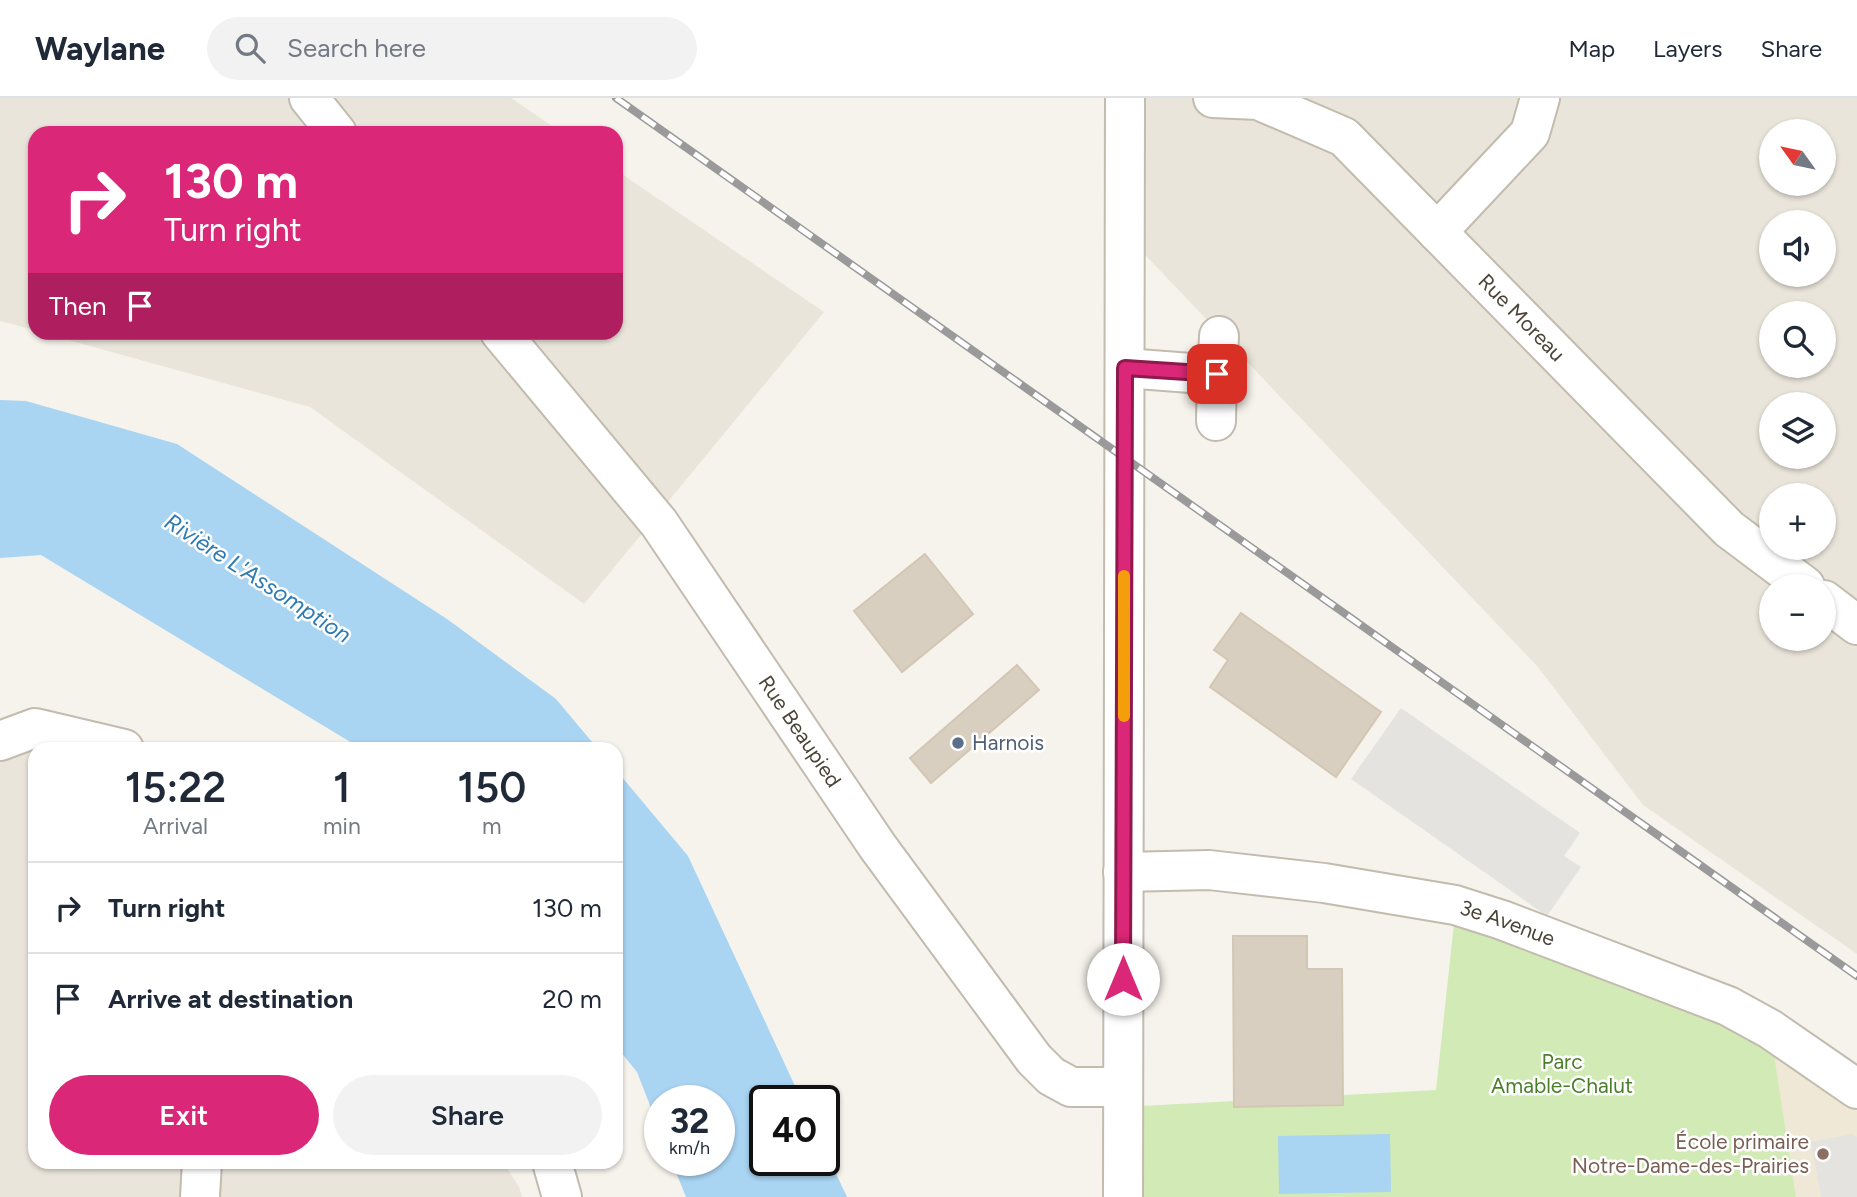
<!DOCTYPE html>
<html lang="en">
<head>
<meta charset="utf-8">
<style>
	:root { --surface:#fff; --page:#f2f2f3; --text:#1f2937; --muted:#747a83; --line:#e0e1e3; --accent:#db2777 }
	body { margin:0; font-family:Figtree,sans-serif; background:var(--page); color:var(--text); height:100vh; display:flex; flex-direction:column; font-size:26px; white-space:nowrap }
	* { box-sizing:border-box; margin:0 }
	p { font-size:23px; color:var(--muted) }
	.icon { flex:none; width:38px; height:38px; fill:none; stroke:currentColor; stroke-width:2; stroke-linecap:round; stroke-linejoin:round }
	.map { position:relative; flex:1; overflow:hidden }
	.details { position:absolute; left:28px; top:644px; width:595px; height:427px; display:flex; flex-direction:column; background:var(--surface); border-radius:21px; box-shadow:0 2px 5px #0004 }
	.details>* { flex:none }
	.hud { position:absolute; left:28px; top:28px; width:595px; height:214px; border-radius:21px; box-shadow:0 2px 5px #0004; background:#db2777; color:#fff; overflow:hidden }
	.needle { width:46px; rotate:303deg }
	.controls { position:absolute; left:1759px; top:21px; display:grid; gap:14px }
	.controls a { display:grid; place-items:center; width:77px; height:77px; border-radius:50%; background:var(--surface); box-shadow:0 2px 5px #0004; font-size:35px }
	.speed { position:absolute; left:644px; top:987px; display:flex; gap:14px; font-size:35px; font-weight:700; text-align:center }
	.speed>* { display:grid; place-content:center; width:91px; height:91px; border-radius:50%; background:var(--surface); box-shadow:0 2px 5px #0004; line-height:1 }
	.speed small { font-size:18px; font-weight:400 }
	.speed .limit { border:4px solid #111; border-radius:10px; background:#fff; color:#111 }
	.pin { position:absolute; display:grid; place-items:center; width:60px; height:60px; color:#fff; margin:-30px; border-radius:14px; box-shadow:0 4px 10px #0006 }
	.me { position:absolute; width:77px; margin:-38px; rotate:0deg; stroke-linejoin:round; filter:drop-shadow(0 0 5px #0008) }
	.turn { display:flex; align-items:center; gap:24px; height:147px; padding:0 21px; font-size:32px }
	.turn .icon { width:91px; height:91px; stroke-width:2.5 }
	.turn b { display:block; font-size:49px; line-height:60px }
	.then { display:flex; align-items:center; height:66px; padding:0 21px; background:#0003; gap:14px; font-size:26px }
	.eta { display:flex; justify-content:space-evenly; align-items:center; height:119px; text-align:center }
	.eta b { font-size:42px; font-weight:600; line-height:49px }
	.cta { display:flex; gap:14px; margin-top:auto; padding:14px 21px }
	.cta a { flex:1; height:80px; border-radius:42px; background:var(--accent); color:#fff; font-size:28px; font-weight:600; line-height:80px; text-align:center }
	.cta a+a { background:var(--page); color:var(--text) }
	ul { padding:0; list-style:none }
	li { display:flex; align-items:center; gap:21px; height:91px; padding:0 21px; border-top:2px solid var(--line) }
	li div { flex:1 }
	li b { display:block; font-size:26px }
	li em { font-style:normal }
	header { display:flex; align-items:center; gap:42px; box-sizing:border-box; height:98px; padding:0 35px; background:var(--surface); border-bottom:2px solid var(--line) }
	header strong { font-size:33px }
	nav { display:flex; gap:38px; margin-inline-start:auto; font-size:24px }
	.search { width:490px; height:63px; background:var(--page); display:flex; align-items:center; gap:18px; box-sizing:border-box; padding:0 24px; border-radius:38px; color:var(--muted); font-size:26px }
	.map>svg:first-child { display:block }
	.residential { fill:#eae5da; fill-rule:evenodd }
	.education { fill:#efe8d6 }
	.green { fill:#d2eab5 }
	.parking { fill:#e5e3e0 }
	.water { fill:#a9d4f2 }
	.building { fill:#d8cfc1; stroke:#d3c7b4; stroke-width:2 }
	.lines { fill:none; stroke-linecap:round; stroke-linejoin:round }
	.minor-casing { stroke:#c2bbae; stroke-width:42 }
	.minor { stroke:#fff; stroke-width:38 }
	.rail-casing { stroke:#9a9a9a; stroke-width:8 }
	.rail { stroke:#fff; stroke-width:5; stroke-dasharray:16; stroke-linecap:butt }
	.route-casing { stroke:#8e194d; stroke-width:18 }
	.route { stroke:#db2777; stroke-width:12 }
	.slow { stroke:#f59e0b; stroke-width:12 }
	.service-dot { fill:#5c6f8a; stroke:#fff; stroke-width:2.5 }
	.education-dot { fill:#8d6e63; stroke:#fff; stroke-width:2.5 }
	.labels { text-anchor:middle; stroke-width:5; stroke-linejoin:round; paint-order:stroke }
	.street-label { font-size:21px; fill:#4b4439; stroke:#fff }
	.service-label { font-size:21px; fill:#4e5e75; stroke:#fff; text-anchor:start }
	.park-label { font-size:21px; fill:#4a7f2a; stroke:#fff }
	.education-label { font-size:21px; fill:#785e54; stroke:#fff; text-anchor:end }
	.water-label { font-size:23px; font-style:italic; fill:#2e7ab2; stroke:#fff }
</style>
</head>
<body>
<header>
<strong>Waylane</strong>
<div class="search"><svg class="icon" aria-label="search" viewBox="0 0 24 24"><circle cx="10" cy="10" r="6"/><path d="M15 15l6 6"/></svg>Search here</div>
<nav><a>Map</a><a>Layers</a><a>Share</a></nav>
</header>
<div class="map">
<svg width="1857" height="1099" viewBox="0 0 1857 1099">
	<rect width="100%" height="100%" fill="#f6f3ec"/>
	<!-- residential -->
	<g class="residential">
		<path d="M0,0H511L562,35H35V232L0,223Z"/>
		<path d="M1105,0H1857V856L1643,707L1538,569L1108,118ZM1771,33H1824V86H1771ZM1771,124H1824V177H1771ZM1771,215H1824V268H1771ZM1771,306H1824V359H1771ZM1771,397H1824V450H1771ZM1771,488H1824V541H1771Z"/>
		<path d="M616,72L824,214L584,506L310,309L43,235L616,234Z"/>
		<path d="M0,645L133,651H35V1064H503L519,1089L522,1099H0Z"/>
	</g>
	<!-- education -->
	<path class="education" d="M1773,953L1857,1013V1099H1796Z"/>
	<!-- green -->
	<path class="green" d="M1456,807L1770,931L1796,1099H1139L1141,1008L1436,992Z"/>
	<!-- parking -->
	<g class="parking">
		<path d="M1401,610L1580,735L1564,758L1581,769L1547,818L1351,681Z"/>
		<path d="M1852,1036L1857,1039V1099H1821L1811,1044Z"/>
	</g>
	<!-- water -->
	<g class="water">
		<path d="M0,302L26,303L177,346L447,521L556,601L598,651H362L41,457L0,460Z"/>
		<path d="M616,672L688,758L802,1003H765V1062H824V1050L847,1099H686L671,1062H719V1003H660V1033L637,974L616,948Z"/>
		<path d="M1390,1036L1391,1094L1279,1096L1278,1038Z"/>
	</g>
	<!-- building -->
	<g class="building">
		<path d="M925,456L973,516L902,574L854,513Z"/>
		<path d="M1241,515L1381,614L1336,679L1210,589L1228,562L1214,552Z"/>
		<path d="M1017,567L1039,592L931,685L910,660Z"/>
		<path d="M1233,838H1307V871H1342L1343,1007L1234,1009Z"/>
	</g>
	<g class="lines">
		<defs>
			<g id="minor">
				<path d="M309,0L337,35"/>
				<path id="s1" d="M1213,0L1258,2L1344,39L1729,431L1805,488"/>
				<path d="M1437,134L1530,35L1540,0"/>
				<path id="s2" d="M500,234L659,425L878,749L1034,961L1051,978L1071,989H1122"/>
				<path d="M1125,270L1217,277L1219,238"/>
				<path d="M1216,323L1217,277"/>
				<path d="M1824,502L1857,527"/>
				<path d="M0,643L35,630L124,651"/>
				<path id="s3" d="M1123,774L1209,772L1324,785L1455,807L1502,822L1728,908L1770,931L1857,991"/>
				<path d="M552,1064L562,1099"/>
				<path d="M200,1099L202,1064"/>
				<path d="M1123,1099L1125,0"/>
			</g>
		</defs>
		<!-- minor casing -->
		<use href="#minor" class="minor-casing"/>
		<!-- minor -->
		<use href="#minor" class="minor"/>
		<defs>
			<path id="rail" d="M616,0L1857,878"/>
		</defs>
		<!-- rail casing -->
		<use href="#rail" class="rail-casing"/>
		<!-- rail -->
		<use href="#rail" class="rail"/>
	</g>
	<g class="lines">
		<defs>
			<path id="route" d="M1123,881L1125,270L1217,276"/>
		</defs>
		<!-- route casing -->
		<use href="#route" class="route-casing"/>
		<!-- route -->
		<use href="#route" class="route"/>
		<!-- slow -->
		<path class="slow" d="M1124,618V478"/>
	</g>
	<!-- markers -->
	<circle class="service-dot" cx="958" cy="645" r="7"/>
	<circle class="education-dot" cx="1823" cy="1056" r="7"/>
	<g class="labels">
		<!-- street labels -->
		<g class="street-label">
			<text dy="7" stroke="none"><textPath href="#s1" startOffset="392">Rue Moreau</textPath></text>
			<text dy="7" stroke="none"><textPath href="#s2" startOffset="500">Rue Beaupied</textPath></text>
			<text dy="7" stroke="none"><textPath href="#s3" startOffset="390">3e Avenue</textPath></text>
		</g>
		<!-- service labels -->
		<g class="service-label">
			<text x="972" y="652">Harnois</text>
		</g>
		<!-- park labels -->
		<g class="park-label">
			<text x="1562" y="971">Parc<tspan x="1562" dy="24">Amable-Chalut</tspan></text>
		</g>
		<!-- education labels -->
		<g class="education-label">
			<text x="1809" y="1051">École primaire<tspan x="1809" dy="24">Notre-Dame-des-Prairies</tspan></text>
		</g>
		<!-- water labels -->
		<g class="water-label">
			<text transform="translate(258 480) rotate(33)" y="8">Rivière L'Assomption</text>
		</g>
	</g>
</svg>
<div class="controls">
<a><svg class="needle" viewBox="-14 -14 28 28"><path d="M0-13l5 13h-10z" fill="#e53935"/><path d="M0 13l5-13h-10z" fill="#747a83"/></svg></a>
<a><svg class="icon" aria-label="sound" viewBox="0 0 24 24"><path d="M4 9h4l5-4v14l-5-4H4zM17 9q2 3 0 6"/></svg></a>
<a><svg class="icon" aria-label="search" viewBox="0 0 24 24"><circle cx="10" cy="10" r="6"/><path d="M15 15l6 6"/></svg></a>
<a><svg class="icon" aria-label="layers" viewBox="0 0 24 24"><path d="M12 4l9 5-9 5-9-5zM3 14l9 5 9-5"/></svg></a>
<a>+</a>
<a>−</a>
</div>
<div class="speed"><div>32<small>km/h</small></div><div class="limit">40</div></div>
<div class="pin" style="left:1217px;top:276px;background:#d93025"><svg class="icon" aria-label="arrive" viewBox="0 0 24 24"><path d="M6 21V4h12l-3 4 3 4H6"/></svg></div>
<svg class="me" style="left:1123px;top:881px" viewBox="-20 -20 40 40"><circle r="19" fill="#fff"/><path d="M0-13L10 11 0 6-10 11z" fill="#db2777"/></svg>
<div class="hud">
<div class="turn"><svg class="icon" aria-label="right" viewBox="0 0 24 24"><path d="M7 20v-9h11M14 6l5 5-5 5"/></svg><div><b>130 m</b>Turn right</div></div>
<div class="then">Then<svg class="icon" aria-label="arrive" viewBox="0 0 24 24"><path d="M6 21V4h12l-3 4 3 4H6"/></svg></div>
</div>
<section class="details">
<div class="eta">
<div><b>15:22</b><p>Arrival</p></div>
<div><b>1</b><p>min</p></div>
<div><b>150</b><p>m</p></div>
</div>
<ul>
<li><svg class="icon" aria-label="right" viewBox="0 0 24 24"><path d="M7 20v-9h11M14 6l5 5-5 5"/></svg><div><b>Turn right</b></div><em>130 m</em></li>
<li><svg class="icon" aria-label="arrive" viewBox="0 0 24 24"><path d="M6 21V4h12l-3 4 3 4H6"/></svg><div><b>Arrive at destination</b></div><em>20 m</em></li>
</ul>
<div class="cta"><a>Exit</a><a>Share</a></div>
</section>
</div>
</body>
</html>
